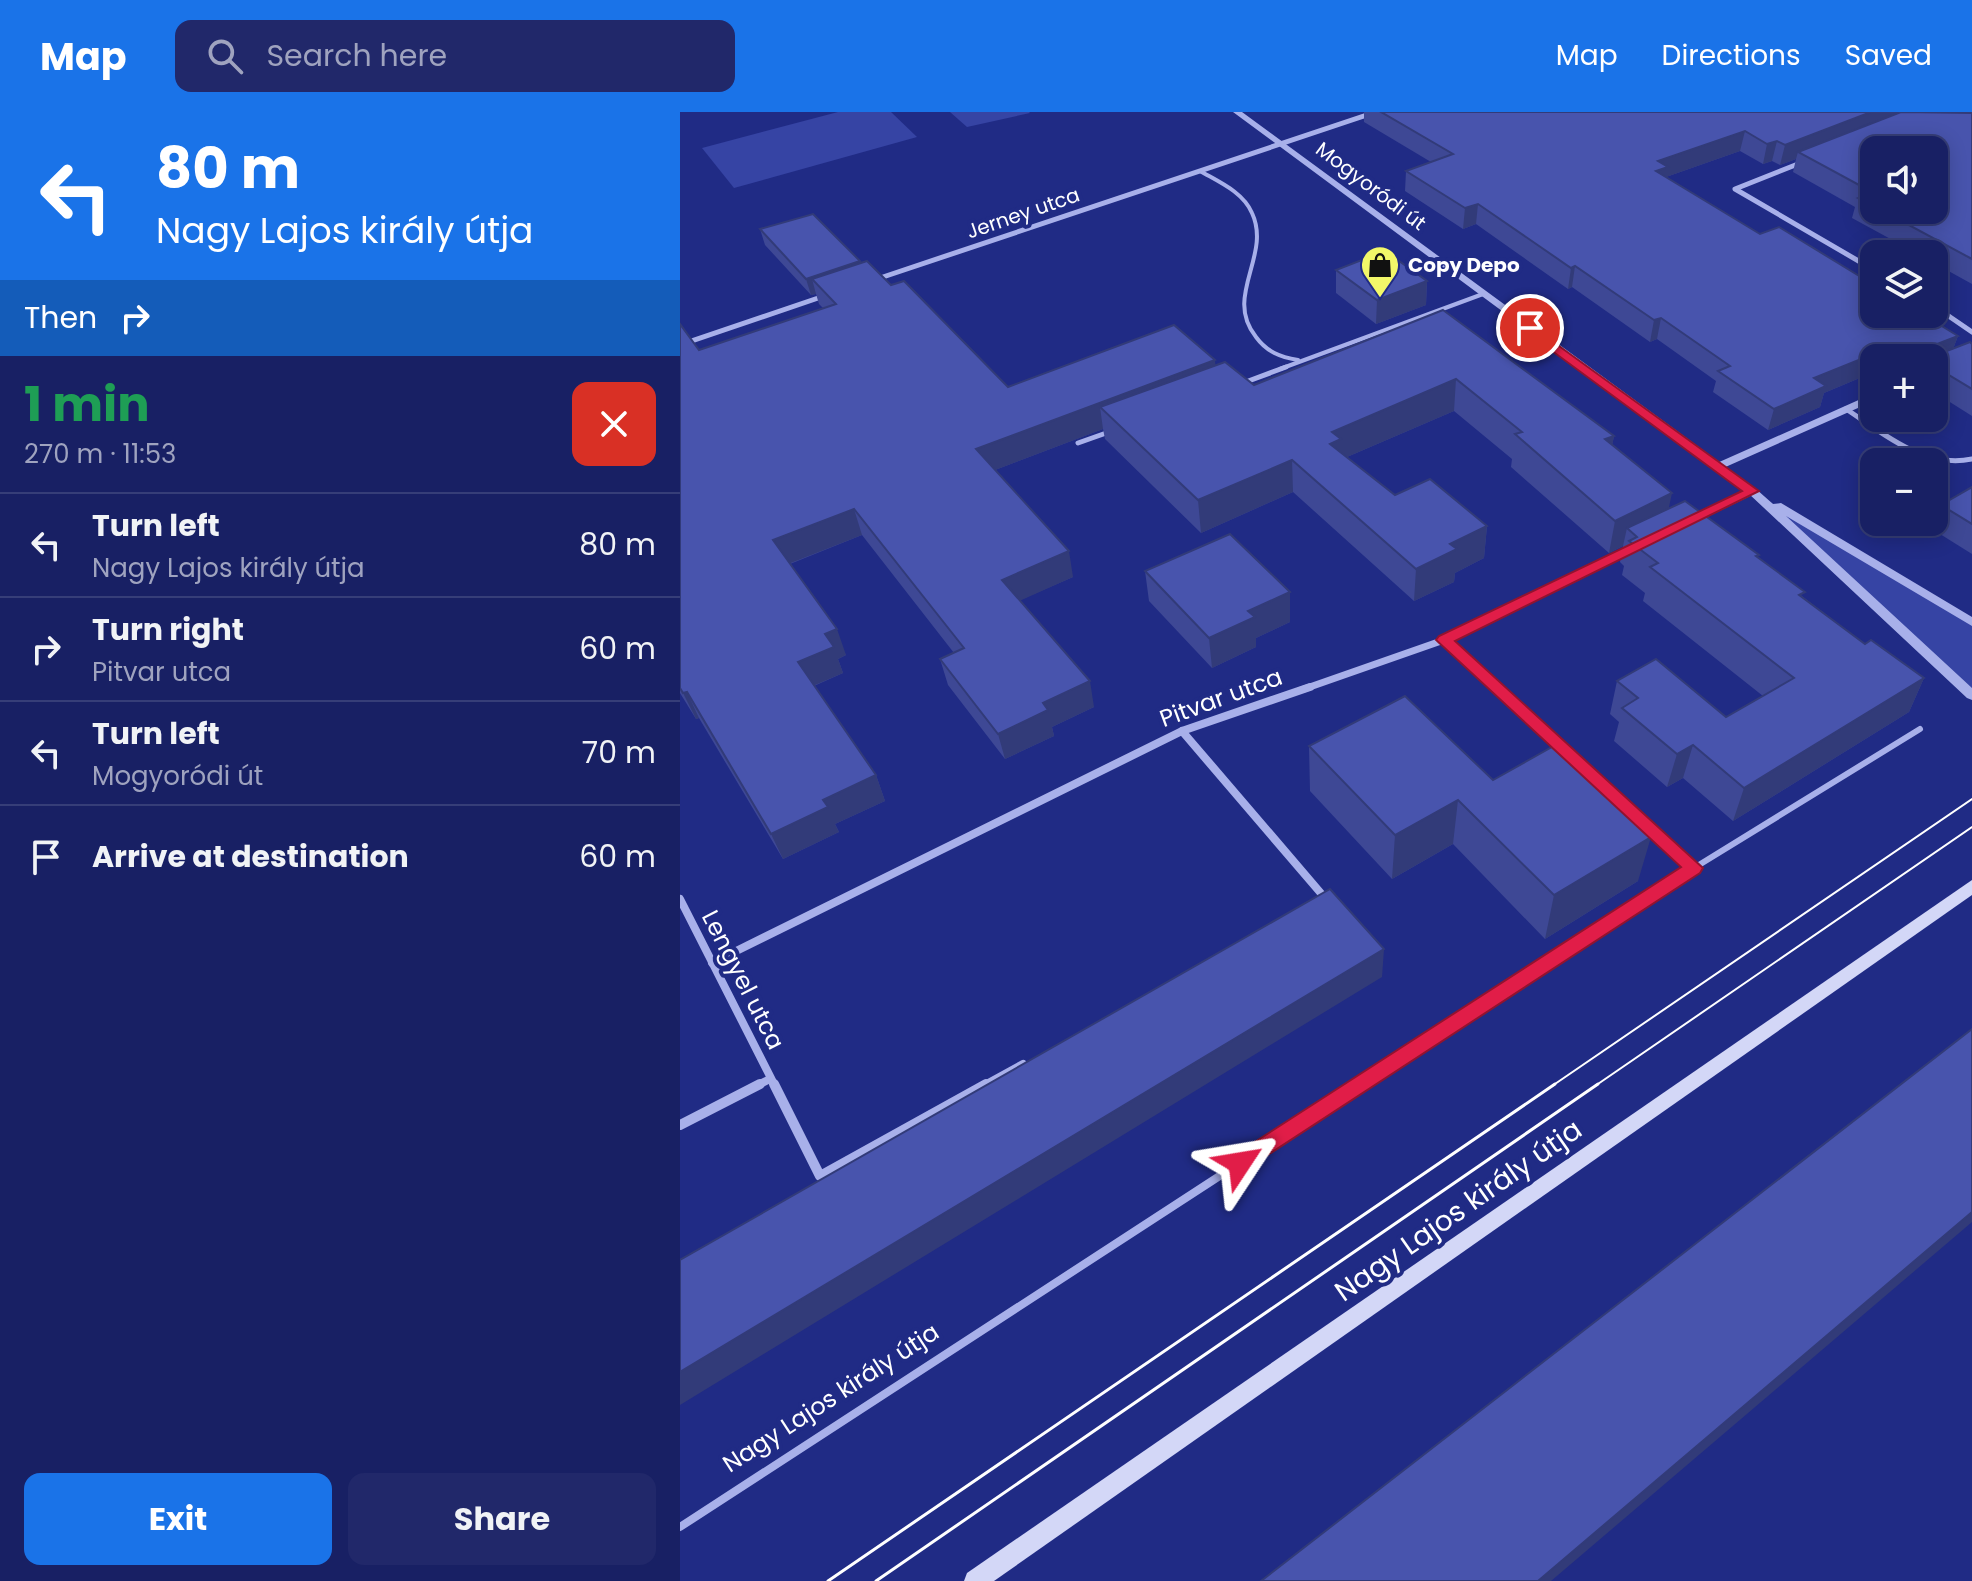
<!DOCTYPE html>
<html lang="en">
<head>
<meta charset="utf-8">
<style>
	:root { --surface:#182064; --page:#21286a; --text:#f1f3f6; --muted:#9fa3bf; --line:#363e78; --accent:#1a73e8 }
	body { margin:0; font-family:Poppins,sans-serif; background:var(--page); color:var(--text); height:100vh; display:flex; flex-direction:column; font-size:30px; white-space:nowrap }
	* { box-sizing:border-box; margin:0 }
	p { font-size:26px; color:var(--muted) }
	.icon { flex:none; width:44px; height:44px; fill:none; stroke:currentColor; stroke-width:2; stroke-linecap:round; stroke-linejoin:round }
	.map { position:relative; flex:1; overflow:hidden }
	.details { display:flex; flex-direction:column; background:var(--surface); width:680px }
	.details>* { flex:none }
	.top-card { background:#1a73e8; color:#fff; overflow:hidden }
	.fabs { position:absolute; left:1180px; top:24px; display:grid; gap:16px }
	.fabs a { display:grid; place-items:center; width:88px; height:88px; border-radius:16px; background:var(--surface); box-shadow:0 4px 20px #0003,0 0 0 2px var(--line); font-size:40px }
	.pin { position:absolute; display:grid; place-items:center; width:68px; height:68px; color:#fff; margin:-34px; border:4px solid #fff; border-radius:50%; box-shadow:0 2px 8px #0007 }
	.me { position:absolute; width:88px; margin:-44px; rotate:57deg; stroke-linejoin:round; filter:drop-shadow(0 0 6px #0008) }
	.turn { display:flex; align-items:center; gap:28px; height:168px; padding:0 24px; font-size:36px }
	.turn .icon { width:104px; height:104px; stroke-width:2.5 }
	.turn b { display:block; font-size:56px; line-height:68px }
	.then { display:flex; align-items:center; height:76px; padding:0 24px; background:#0003; gap:16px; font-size:30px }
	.round { display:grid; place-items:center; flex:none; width:84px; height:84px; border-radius:16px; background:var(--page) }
	.summary { display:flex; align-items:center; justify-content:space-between; height:136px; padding:0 24px }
	h1 { font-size:48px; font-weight:700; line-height:60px; color:#1e9e55 }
	.cta { display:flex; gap:16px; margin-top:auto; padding:16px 24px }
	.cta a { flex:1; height:92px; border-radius:16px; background:var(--accent); color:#fff; font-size:32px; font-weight:700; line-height:92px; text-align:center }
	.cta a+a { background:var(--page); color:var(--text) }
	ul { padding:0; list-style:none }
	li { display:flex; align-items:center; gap:24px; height:104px; padding:0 24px; border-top:2px solid var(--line) }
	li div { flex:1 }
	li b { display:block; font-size:30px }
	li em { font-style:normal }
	header { display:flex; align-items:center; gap:48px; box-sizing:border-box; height:112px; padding:0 40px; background:var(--accent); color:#fff }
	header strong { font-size:38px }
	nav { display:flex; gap:44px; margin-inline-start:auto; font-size:28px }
	.search { width:560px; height:72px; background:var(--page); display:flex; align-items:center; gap:20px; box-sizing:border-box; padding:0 28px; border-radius:16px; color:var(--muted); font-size:30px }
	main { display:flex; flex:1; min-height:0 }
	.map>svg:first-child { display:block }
	.green { fill:#3644a4 }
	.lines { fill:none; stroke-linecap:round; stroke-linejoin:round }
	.service-far3 { stroke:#a8b0ea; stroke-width:4 }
	.service-far2 { stroke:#a8b0ea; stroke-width:5 }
	.service-far1 { stroke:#a8b0ea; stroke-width:6 }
	.service { stroke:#a8b0ea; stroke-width:8 }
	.minor-far3 { stroke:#a8b0ea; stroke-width:5 }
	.minor-far2 { stroke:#a8b0ea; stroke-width:7 }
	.minor-far1 { stroke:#a8b0ea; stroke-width:8 }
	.minor { stroke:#a8b0ea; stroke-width:10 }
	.tertiary { fill:#a8b0ea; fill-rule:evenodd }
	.secondary { fill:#d3d7f7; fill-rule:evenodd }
	.tram-far1 { stroke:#fff; stroke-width:2 }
	.tram { stroke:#fff; stroke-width:3 }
	.wall { fill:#3e4895; fill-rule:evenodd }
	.shaded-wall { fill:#323b79 }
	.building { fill:#4854ad; stroke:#323b79; stroke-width:2 }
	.route { fill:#e11d48; stroke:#92132f; stroke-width:2 }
	.labels { text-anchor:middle; stroke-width:8; stroke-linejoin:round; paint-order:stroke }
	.far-street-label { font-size:20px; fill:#fff; stroke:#202b85 }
	.far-poi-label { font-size:20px; font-weight:bold; fill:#fff; stroke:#202b85; text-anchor:start }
	.street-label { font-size:24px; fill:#fff; stroke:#202b85 }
	.near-street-label { font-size:28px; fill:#fff; stroke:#202b85 }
</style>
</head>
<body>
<header>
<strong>Map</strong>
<div class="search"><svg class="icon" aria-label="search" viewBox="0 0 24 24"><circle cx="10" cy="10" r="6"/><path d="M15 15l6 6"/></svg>Search here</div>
<nav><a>Map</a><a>Directions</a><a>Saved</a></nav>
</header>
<main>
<section class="details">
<div class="top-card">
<div class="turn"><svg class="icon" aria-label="left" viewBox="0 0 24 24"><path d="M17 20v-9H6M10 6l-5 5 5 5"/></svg><div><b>80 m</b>Nagy Lajos király útja</div></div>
<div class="then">Then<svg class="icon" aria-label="right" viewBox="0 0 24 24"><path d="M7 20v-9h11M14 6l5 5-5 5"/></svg></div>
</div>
<div class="summary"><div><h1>1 min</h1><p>270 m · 11:53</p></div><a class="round" style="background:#d93025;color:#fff"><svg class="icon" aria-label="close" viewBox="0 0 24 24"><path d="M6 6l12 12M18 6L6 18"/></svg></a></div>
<ul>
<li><svg class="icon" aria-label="left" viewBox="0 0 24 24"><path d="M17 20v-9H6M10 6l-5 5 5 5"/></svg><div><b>Turn left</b><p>Nagy Lajos király útja</p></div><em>80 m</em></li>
<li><svg class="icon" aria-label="right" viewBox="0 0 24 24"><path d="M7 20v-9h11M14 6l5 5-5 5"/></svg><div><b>Turn right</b><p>Pitvar utca</p></div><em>60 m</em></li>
<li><svg class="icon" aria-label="left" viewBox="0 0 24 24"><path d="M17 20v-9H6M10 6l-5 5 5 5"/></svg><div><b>Turn left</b><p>Mogyoródi út</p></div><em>70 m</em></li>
<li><svg class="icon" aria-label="arrive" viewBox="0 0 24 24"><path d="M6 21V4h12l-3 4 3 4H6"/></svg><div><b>Arrive at destination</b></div><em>60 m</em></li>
</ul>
<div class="cta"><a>Exit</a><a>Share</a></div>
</section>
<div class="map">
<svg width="1292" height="1469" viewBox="0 0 1292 1469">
	<rect width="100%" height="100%" fill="#202b85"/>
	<!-- green -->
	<g class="green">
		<path d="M158,0H211L237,25L54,76L22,36Z"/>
		<path d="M270,0H349L350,1L287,15Z"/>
		<path d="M1072,379L1292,510V583Z"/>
	</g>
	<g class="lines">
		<!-- service-far3 -->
		<g class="service-far3">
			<path d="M520,59C539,70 563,80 572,101C592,144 543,184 576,225C587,240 600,245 618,248"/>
			<path d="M600,257L803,182"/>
		</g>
		<!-- service-far2 -->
		<g class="service-far2">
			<path d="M563,271L606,255"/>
			<path d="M1166,297C1204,322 1244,357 1292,347"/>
			<path d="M398,331L429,320"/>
			<path d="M764,528L817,577"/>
		</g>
		<!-- service-far1 -->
		<g class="service-far1">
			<path d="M815,575L1014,756"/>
			<path d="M678,974L1014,756L1240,617"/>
		</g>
		<!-- service -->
		<path class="service" d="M0,1415L681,972"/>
		<!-- minor-far3 -->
		<g class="minor-far3">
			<path d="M1123,50L1055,77L1194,158"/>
			<path d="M194,168L696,0"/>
			<path d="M1254,194L1292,220"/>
			<path d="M0,233L147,183"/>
		</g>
		<!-- minor-far2 -->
		<g class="minor-far2">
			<path d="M1039,354L1194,285"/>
			<path d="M1015,407L1072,379"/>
			<path d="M624,577L764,528L949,439"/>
		</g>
		<!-- minor-far1 -->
		<g class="minor-far1">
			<path d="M502,619L645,786L642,787"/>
			<path d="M0,787L95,974"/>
			<path d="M32,851L502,619L630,575"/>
			<path d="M76,974L90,967"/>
			<path d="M303,974L343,952"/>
		</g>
		<!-- minor -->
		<g class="minor">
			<path d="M94,972L140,1064L306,972"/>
			<path d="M0,1013L80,972"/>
		</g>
		<!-- tertiary -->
		<path class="tertiary" d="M553,0H562L1076,377L1093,392L1101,391L1292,505V514L1106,404L1292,576V588L1287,586L1068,381Z"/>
		<!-- secondary -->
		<path class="secondary" d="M1292,768V783L314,1469H284L287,1461Z"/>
		<!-- tram-far1 -->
		<g class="tram-far1">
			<path d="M872,974L1292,687"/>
			<path d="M915,974L1292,715"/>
		</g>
		<!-- tram -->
		<g class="tram">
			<path d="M148,1469L875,972"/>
			<path d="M196,1469L918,972"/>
		</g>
	</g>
	<!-- wall -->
	<g class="wall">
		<path d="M684,0H1292V172L1254,151V142H1238L1172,106L1175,95L1113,60L1116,47L1100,53L1092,49L1083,52L1060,39L986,65L1080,122L1278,224L1273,237L1292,232V304L1254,280V246H1194V260L1144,281L1140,295L1088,318L1033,280L1036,269L977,227L970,230L892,175L888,177L796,112L783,117L725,79L726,59L751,50L684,10ZM1194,38L1254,98H1194Z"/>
		<path d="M80,117L180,149L211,173L328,275L536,253L574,273L763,198L934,324L932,333L989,396L1078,446L1123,485L1185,532L1244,566L1229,600L1053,709L1003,666L987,675L934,629L939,610L930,602L937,569L1046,605L1083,584L963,489L965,481L942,463L944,454L940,450L943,434L929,441L831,355L832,347L774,299L667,345L715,383L807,414L804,446L775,461L774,470L734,489L613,380L521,421L425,327L423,317L315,358L393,465L340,488L414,595L372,615L374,624L325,647L268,573L260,547L274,541L182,423L110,452L166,543L158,547L163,561L134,574L196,663L205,689L155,712L159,720L103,747L19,606L16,607L0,581V212L19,238L143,196L139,192L136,182L131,183L85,133Z"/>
		<path d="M656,158L747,169L746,193L696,212L656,181Z"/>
		<path d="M1292,375V442L1252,417L1261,393Z"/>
		<path d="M465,459L610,510L576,526V535L532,556L469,489Z"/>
		<path d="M629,634L813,668L958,769L865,827L773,732L712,767L630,679Z"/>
	</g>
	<!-- shaded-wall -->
	<g class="shaded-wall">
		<path d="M1191,0H1236L1118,40L1116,47L1100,53L1105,33Z"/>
		<path d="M1065,19L1060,39L986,65L972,79L978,49Z"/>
		<path d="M1097,29L1092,49L1083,52L1087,32Z"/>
		<path d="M798,92L796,112L783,117L785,96Z"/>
		<path d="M180,149L185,165L132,167L136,182L131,183L126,167Z"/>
		<path d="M895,154L892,175L888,177L891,156Z"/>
		<path d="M747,169L746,193L696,212L697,188Z"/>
		<path d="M981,206L977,227L970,230L974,208Z"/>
		<path d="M1278,224L1270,245L1254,246L1257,232Z"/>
		<path d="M1218,232L1213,246H1194V260L1144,281L1140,295L1088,318L1094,297L1134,266Z"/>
		<path d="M535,248L537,274L420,295L423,317L302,363L296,337Z"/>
		<path d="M776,267L774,299L660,348L650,332L652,320Z"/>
		<path d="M934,324L928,356L925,327Z"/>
		<path d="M612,348L613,380L521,421L518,388Z"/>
		<path d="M992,381L985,414L947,416L943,434L929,441L935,409Z"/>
		<path d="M174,397L182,423L103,454L93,428Z"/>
		<path d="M807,414L804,446L775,461L774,470L734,489L736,457L770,432Z"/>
		<path d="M389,439L393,465L328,494L322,468Z"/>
		<path d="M610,480V510L576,526V535L532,556L529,526L568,499Z"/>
		<path d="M157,517L166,543L158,547L163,561L128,576L118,550L145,522Z"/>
		<path d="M1244,566L1229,600L1053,709L1064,676Z"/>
		<path d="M410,569L414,595L372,615L374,624L325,647L318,622L363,591Z"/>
		<path d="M7,580L19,606L16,607L3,581Z"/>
		<path d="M1013,633L1003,666L987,675L997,642Z"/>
		<path d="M196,663L205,689L155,712L159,720L103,747L91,722L143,688Z"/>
		<path d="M778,688L773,732L712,767L715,723Z"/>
		<path d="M971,725L958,769L865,827L874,783Z"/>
		<path d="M704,837L702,865L0,1293V1260Z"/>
		<path d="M1292,1100V1110L871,1469H858Z"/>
	</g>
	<!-- building -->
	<g class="building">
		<path d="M701,0H1191L1105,33L1097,29L1087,32L1065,19L978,49L988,55L976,59L1080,122L1099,115L1194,173V202H1242L1278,224L1257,232L1255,237L1259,242L1290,230L1292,232V277L1254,254V246H1240L1218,232L1134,266L1146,274L1094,297L1038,259L1050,254L981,206L974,208L895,154L891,156L798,92L785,96L726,59L773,42Z"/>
		<path d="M1221,0L1292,1V147L1201,98H1254V38H1194V94L1178,86L1192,80L1118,40Z"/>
		<path d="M133,102L180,149L126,167L80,117Z"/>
		<path d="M705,139L747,169L697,188L656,158Z"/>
		<path d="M187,149L211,173L224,169L328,275L494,213L535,248L296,337L389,439L322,468L410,569L363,591L368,598L318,622L260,547L284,536L174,397L93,428L157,517L145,522L154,535L118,550L196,663L143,688L148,695L91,722L7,580L3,581L0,576V212L19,238L156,192L132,167Z"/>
		<path d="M763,198L934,324L925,327L992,381L935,409L835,322L842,320L776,267L652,320L661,327L650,332L715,383L750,367L807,414L770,432L777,437L736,457L612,348L518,388L420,295L545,250L574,273Z"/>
		<path d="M1292,375V412L1261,393Z"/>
		<path d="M1005,389L1079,443L1076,444L1125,480L1119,483L1185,532L1191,528L1244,566L1064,676L1013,633L997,642L942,596L958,586L937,569L976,547L1046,605L1114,566L970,455L978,451L949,429L957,425L947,416Z"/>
		<path d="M550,422L610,480L568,499L575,505L529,526L465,459Z"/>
		<path d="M725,584L813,668L872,635L971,725L874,783L778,688L715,723L629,634Z"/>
		<path d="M650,777L704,837L0,1260V1148Z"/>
		<path d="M1292,917V1100L858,1469H581Z"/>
	</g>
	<!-- route -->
	<path class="route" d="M850,213L1079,379L775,529L1023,756L1020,761L560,1061L553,1058L549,1051L553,1044L1001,755L756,528L759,524L1062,379L845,219L844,216Z"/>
	<!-- icons -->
	<defs>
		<symbol id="shop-pin" viewBox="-11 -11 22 30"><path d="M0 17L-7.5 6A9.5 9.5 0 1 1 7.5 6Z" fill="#f2f769" stroke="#202b85"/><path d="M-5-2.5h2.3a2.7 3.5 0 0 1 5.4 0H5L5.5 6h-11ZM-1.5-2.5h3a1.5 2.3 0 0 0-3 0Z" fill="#111"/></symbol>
	</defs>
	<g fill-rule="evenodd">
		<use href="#shop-pin" x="678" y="131" width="44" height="60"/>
	</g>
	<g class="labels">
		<!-- far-street labels -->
		<g class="far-street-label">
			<text transform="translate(691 74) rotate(37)" y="7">Mogyoródi út</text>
			<text transform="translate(343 101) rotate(-19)" y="7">Jerney utca</text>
		</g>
		<!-- far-poi labels -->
		<g class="far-poi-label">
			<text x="728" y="160">Copy Depo</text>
		</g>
		<!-- street labels -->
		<g class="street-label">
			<text transform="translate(541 586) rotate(-20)" y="8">Pitvar utca</text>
			<text transform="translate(63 868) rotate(63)" y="8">Lengyel utca</text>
			<text transform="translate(151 1286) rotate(-33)" y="8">Nagy Lajos király útja</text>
		</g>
		<!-- near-street labels -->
		<g class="near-street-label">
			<text transform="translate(778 1098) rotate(-35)" y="10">Nagy Lajos király útja</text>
		</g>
	</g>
</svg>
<div class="fabs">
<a><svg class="icon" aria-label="sound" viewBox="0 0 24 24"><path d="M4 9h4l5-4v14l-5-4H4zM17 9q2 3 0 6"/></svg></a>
<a><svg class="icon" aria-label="layers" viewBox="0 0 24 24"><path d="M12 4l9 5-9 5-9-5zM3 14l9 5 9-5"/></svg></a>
<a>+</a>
<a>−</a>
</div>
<div class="pin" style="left:850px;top:216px;background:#d93025"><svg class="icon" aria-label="arrive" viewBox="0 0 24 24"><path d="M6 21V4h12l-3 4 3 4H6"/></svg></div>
<svg class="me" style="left:560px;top:1051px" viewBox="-20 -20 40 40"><path d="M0-17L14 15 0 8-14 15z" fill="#e11d48" stroke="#fff" stroke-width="4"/></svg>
</div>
</main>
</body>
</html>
